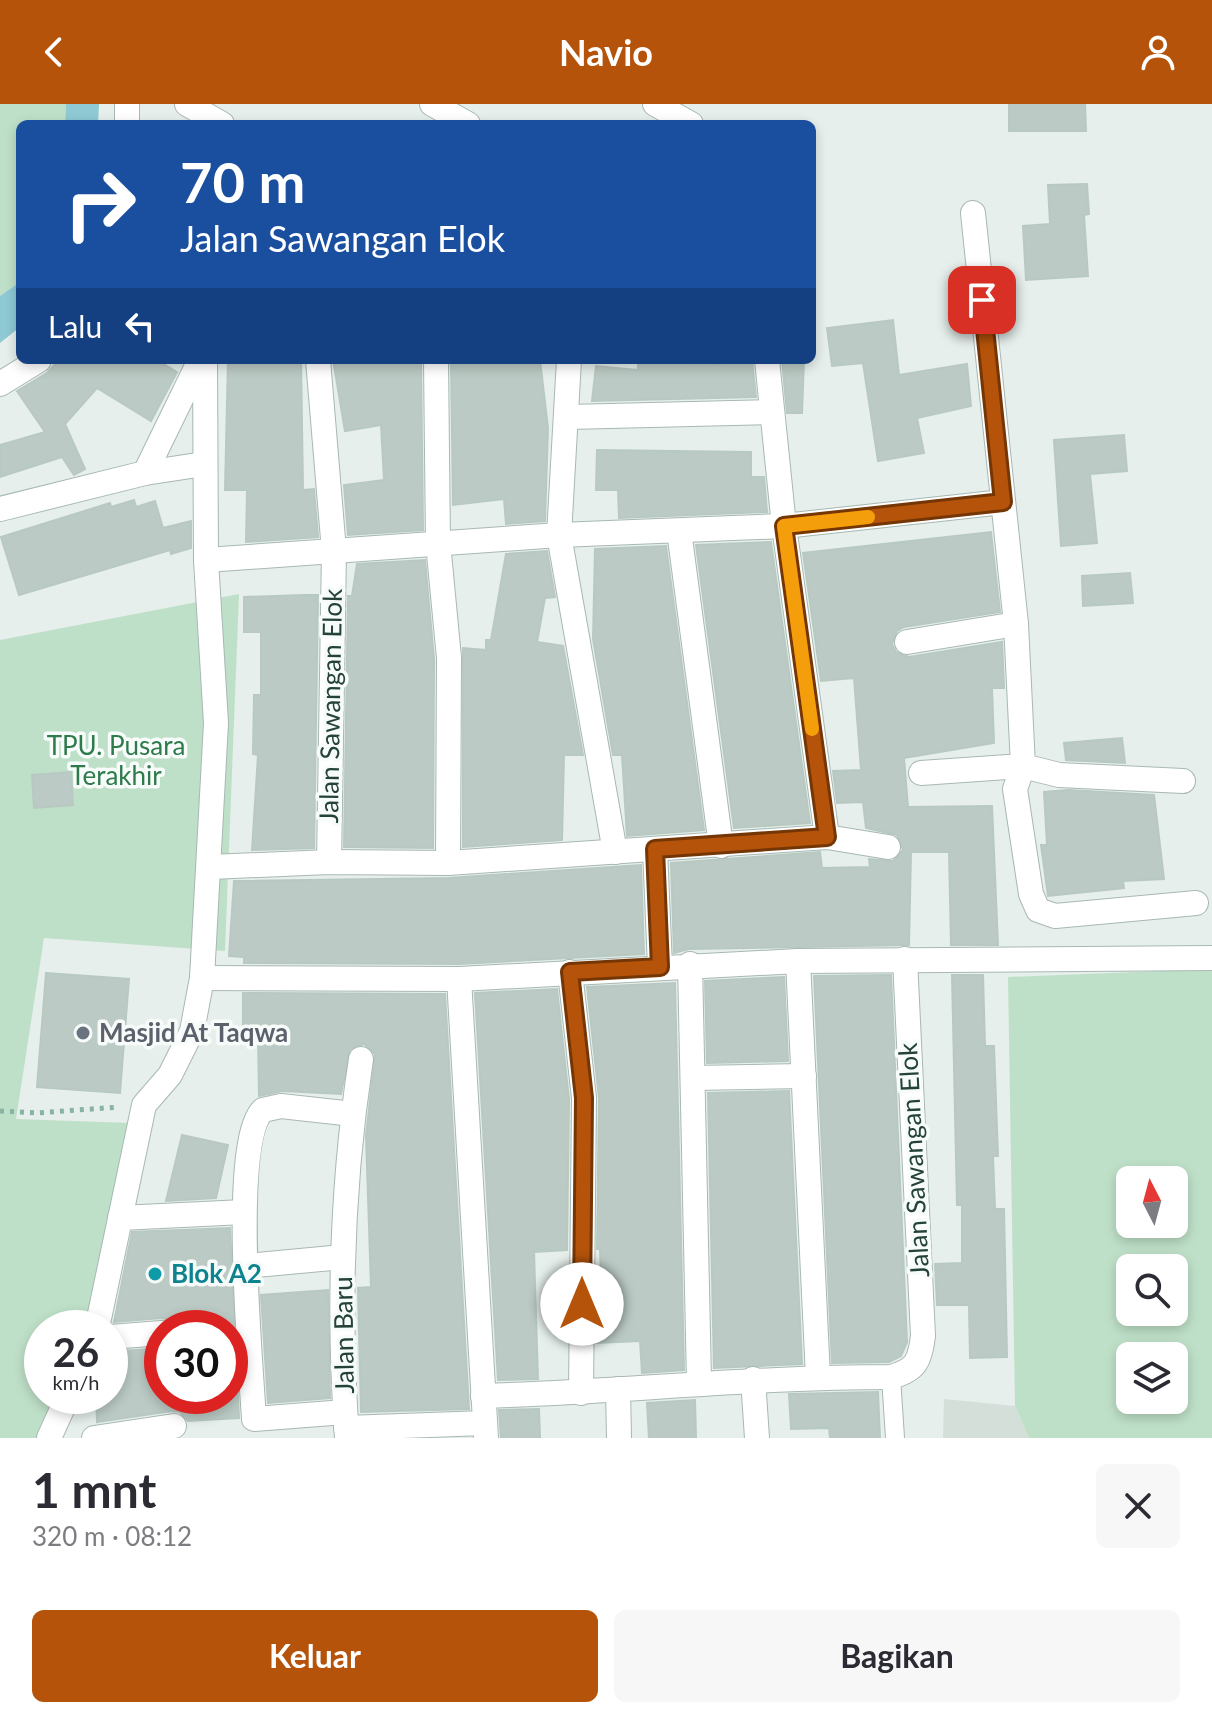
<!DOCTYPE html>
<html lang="id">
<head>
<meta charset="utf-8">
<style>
	:root { --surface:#fff; --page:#f7f7f7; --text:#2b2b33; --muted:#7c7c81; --accent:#b45309 }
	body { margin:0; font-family:Lato,sans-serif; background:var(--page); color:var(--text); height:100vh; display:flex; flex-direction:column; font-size:30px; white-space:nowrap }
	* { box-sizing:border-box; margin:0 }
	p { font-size:26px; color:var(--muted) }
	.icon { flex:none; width:44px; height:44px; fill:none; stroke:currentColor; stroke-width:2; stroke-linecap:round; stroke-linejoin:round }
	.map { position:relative; height:1334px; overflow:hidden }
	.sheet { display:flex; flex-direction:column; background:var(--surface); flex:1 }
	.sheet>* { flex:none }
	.banner { position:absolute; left:16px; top:16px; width:800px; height:244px; border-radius:12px; box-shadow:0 4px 12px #0003; background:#1a4fa0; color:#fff; overflow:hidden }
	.needle { width:52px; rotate:354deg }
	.fabs { position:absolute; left:1116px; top:1062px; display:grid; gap:16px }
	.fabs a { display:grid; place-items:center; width:72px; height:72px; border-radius:12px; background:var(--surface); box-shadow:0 4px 12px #0003; font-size:40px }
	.speed { position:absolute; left:24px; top:1206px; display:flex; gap:16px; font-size:40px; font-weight:700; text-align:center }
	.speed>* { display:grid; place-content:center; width:104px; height:104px; border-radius:50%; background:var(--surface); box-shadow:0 4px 12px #0003; line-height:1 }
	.speed small { font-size:20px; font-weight:400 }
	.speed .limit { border:12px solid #d22; background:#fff; color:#111 }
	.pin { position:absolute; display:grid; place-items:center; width:68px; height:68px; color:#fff; margin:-34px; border-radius:16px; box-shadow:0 4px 12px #0006 }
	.me { position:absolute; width:88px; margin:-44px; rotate:0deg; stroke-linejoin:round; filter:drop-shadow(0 0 6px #0008) }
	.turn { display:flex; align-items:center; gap:28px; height:168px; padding:0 32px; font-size:36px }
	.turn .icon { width:104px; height:104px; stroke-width:2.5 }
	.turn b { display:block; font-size:56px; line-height:68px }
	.then { display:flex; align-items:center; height:76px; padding:0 32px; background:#0003; gap:16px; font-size:30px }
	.round { display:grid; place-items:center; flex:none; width:84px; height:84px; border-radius:12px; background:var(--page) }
	.summary { display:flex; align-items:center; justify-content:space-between; height:136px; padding:0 32px }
	h1 { font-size:48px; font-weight:700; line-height:60px }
	.action { display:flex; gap:16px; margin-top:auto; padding:16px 32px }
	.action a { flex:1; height:92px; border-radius:12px; background:var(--accent); color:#fff; font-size:32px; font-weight:700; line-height:92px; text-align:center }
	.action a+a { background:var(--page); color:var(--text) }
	header { display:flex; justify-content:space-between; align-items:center; height:104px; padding:0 32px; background:var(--accent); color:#fff; font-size:36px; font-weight:700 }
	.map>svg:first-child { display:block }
	.built { fill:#d4dfda }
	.green { fill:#bfe0c8; fill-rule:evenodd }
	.water { fill:#8ec9d4 }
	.building { fill:#bbcac4; stroke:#b8c9c2; stroke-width:2 }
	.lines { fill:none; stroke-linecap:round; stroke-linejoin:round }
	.service-casing { stroke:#a8b8b2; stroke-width:20 }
	.minor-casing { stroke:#a8b8b2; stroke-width:26 }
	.path { stroke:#86b3a5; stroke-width:5; stroke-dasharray:4 6; stroke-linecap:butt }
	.service { stroke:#fff; stroke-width:18 }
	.minor { stroke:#fff; stroke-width:24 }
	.route-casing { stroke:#753606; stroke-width:20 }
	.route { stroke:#b45309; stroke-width:14 }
	.slow { stroke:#f59e0b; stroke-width:14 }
	.worship-dot { fill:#6b7280; stroke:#f7fbf9; stroke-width:3 }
	.culture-dot { fill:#0f9aa8; stroke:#f7fbf9; stroke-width:3 }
	.labels { text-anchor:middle; stroke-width:7; stroke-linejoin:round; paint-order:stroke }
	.street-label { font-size:26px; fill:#24423a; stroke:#f7fbf9 }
	.park-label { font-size:26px; fill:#2d7a4b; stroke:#f7fbf9 }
	.worship-label { font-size:26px; font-weight:bold; fill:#5b616d; stroke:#f7fbf9; text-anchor:start }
	.culture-label { font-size:26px; font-weight:bold; fill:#0d838f; stroke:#f7fbf9; text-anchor:start }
</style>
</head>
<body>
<header><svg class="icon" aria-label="back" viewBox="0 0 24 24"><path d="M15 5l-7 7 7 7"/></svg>Navio<svg class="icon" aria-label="person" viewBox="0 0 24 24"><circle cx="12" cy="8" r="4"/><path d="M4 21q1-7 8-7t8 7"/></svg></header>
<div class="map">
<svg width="1212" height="1334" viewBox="0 0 1212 1334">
	<rect width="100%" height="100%" fill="#e6efeb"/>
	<!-- built -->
	<path class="built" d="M944,1295L1015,1302L1029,1334H943Z"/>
	<!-- green -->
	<g class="green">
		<path d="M0,0H66L65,20H20V178L0,192Z"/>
		<path d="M239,490L225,847L44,834L16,1015L132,1019L88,1224H42V1292H74L62,1334H0V536Z"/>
		<path d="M1212,865V1334H1029L1015,1302L1008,873ZM1130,1076H1174V1120H1130ZM1130,1164H1174V1208H1130ZM1130,1252H1174V1296H1130Z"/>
	</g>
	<!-- water -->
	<g class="water">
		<path d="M66,0H99L98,20H65Z"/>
		<path d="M20,178V223L0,239V192Z"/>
	</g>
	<!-- building -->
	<g class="building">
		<path d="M1009,0H1085L1086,27H1009Z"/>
		<path d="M1087,80L1089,110L1084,111L1088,172L1026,176L1023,122L1050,120L1048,81Z"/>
		<path d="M893,216L899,271L967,260L971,302L917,314L924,349L878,357L863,259L832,262L827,224Z"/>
		<path d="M59,256H157L177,268L151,317L97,284L65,320L85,365L74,371L62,353L0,373V341L45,328L17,287L47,269Z"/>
		<path d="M228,256H301L303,386L314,385L318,433L246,438L247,386H225Z"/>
		<path d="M333,256H421L423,426L348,431L344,381L384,376L381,321L345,327Z"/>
		<path d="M451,256H540L548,324L545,417L506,420L504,395L453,401Z"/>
		<path d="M720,256H752L756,293L592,297L596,262L638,266V257L720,260Z"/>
		<path d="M782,256H804L802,309H787Z"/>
		<path d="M1124,331L1127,367L1090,370L1097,439L1061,442L1054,336Z"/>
		<path d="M597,346L751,348V373H764L767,408L619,414L618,386H596Z"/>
		<path d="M134,396L136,403L155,397L163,424L191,417V444L171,450L170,446L19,491L1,433L110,399L111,403Z"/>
		<path d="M991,428L1000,508L904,523L897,527L892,540L896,548L909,553L1002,538L1004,584H992L994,639L904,654L908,703L992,702L998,841H951L949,748H911L909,841L689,845L674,849L671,759L820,748L822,764L870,763L869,755L893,757L903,746L897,731L866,724L863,698L837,699L833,667L861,666L854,574L821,577L803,449Z"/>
		<path d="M771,438L810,719L734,724L696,441Z"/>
		<path d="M666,442L704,726L627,732L622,651H613L593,535L595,445Z"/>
		<path d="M547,447L555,493L545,494L537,538L563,542L583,651H564L562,736L463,743V544L486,546V536H491L506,450Z"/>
		<path d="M425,456L434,555L433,744L344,743L348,492H352L357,460Z"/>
		<path d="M1130,469L1133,499L1083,502L1082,472Z"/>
		<path d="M303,491H318L314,744L252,746L258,651L253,650L254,591H261V528H244V493Z"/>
		<path d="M1122,634L1125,659L1066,656L1064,639Z"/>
		<path d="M71,668L73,701L34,704L32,671Z"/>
		<path d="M1068,686L1154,691L1164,775L1123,777L1124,784L1048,792L1041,741H1047L1044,688Z"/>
		<path d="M641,761L644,850L459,860L244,859V853L229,852L234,777L449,774Z"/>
		<path d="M46,869L129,875L120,989L37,983Z"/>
		<path d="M891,871L907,1238L901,1252L889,1258L832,1259L814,872Z"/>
		<path d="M952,871H983L985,942H994L998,1052H993L995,1105H1004L1007,1253L970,1254L969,1201H937L935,1160L962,1159V1101H957Z"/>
		<path d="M784,873L788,957L707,959L705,877Z"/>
		<path d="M675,879L684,1266L642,1269L640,1237L596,1239L597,1202H602L600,1145H597L599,994L587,883Z"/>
		<path d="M557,885L569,995L567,1146L534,1148L538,1275L498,1276L475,889Z"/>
		<path d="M243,889L445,890L469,1305L361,1308L358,1184L371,1183L366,1032L375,950L364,940L350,945L341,990L282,987L259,992L258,928L243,927Z"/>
		<path d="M789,987L802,1260L714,1264L708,989Z"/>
		<path d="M182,1031L228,1041L216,1094L166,1097Z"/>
		<path d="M230,1124L239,1314L188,1317L180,1308L172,1307L97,1318L96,1292H110V1248L162,1244V1292H230V1224H176L169,1216L162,1214L114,1218L132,1128Z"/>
		<path d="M328,1186L330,1294L268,1299L261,1191Z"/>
		<path d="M878,1288L880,1334H830L829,1324L791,1325L789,1290Z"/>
		<path d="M695,1296L696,1334H649L647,1299Z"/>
		<path d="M539,1305L540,1334H501L499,1306Z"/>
	</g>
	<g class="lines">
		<defs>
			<path id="service" d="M891,1273L895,1334"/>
			<g id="minor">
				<path d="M127,0V20"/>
				<path d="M187,0L222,20"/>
				<path d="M432,0L468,20"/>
				<path d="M655,0L691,20"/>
				<path d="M973,109L1016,520L1023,662L1059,671L1183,677"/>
				<path d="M318,256L334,447L329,758"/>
				<path d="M436,256L438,439L449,554L448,759"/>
				<path d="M569,256L559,431L615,748"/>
				<path d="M767,256L784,422L827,733"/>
				<path d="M0,280L39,256"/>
				<path d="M568,313L770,308"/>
				<path d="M145,369L204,360"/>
				<path d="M0,405L145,369L200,256"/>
				<path d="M679,427L721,742"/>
				<path d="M206,456L559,431L784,422L1003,398"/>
				<path d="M907,538L1016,520"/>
				<path d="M921,669L1023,662L1015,685L1031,790L1038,806L1055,812L1196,799"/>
				<path d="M655,745L660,863"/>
				<path d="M210,763L329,758L448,759L827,733L888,743"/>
				<path d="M798,857L818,1273"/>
				<path d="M690,860L699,1278"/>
				<path d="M570,868L584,994L581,1289"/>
				<path d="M202,874L459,875L798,857L1212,854"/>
				<path d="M459,875L486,1334"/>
				<path d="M693,974L804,972"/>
				<path d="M120,1114L244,1108"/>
				<path d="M246,1162L343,1153"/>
				<path d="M97,1224L144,1001L170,971L192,927L202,874L216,619L206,456L205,256"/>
				<path d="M110,1233L162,1229"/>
				<path d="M753,1275L757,1334"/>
				<path d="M618,1285L619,1334"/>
				<path d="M483,1292C619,1288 754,1273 891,1273C916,1266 920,1257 923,1232L905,855"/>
				<path d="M345,1308L254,1315C251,1261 230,1037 263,1006L281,1002L353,1010"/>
				<path d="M346,1324L485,1319"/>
				<path d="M49,1334L68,1292"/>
				<path d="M94,1334L174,1322"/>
				<path d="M347,1334C338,1208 342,1079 361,955"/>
			</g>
		</defs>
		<!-- service casing -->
		<use href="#service" class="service-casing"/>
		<!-- minor casing -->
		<use href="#minor" class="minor-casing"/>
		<!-- path -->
		<path class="path" d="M0,1007L37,1009L119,1003"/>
		<!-- service -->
		<use href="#service" class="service"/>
		<!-- minor -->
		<use href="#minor" class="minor"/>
	</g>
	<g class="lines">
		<defs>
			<path id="route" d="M582,1200L584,994L570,868L660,863L655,745L827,733L784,422L1003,398L982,196"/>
		</defs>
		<!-- route casing -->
		<use href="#route" class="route-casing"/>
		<!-- route -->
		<use href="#route" class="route"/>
		<!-- slow -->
		<path class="slow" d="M812,625L784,422L868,413"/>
	</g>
	<!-- markers -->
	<circle class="worship-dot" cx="83" cy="929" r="8"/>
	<circle class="culture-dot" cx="155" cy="1170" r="8"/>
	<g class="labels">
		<!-- street labels -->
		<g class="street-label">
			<text transform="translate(331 602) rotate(-89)" y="9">Jalan Sawangan Elok</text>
			<text transform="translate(914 1056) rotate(-93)" y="9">Jalan Sawangan Elok</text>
			<text transform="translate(344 1231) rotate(-91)" y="9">Jalan Baru</text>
		</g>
		<!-- park labels -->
		<g class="park-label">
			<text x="116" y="651">TPU. Pusara<tspan x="116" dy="30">Terakhir</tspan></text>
		</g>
		<!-- worship labels -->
		<g class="worship-label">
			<text x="99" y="938">Masjid At Taqwa</text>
		</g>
		<!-- culture labels -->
		<g class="culture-label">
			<text x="171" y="1179">Blok A2</text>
		</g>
	</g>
</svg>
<div class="fabs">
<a><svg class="needle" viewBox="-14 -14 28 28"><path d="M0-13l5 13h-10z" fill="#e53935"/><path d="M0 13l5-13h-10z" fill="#7c7c81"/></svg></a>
<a><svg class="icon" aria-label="search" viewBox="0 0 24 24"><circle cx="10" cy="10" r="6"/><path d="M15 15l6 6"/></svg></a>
<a><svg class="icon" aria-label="layers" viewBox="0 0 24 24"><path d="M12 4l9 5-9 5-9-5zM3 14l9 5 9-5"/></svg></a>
</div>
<div class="speed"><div>26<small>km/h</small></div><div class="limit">30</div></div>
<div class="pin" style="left:982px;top:196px;background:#d93025"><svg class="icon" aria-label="arrive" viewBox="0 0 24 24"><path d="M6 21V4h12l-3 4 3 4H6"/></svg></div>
<svg class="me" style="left:582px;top:1200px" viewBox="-20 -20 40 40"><circle r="19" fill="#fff"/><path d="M0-13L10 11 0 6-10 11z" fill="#b45309"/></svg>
<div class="banner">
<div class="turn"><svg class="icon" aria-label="right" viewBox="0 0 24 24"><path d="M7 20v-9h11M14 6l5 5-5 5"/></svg><div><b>70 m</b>Jalan Sawangan Elok</div></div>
<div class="then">Lalu<svg class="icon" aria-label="left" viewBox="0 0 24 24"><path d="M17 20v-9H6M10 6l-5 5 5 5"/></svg></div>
</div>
</div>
<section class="sheet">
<div class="summary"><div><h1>1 mnt</h1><p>320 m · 08:12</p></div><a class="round"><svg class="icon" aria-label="close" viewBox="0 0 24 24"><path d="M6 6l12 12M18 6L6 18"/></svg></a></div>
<div class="action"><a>Keluar</a><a>Bagikan</a></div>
</section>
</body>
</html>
